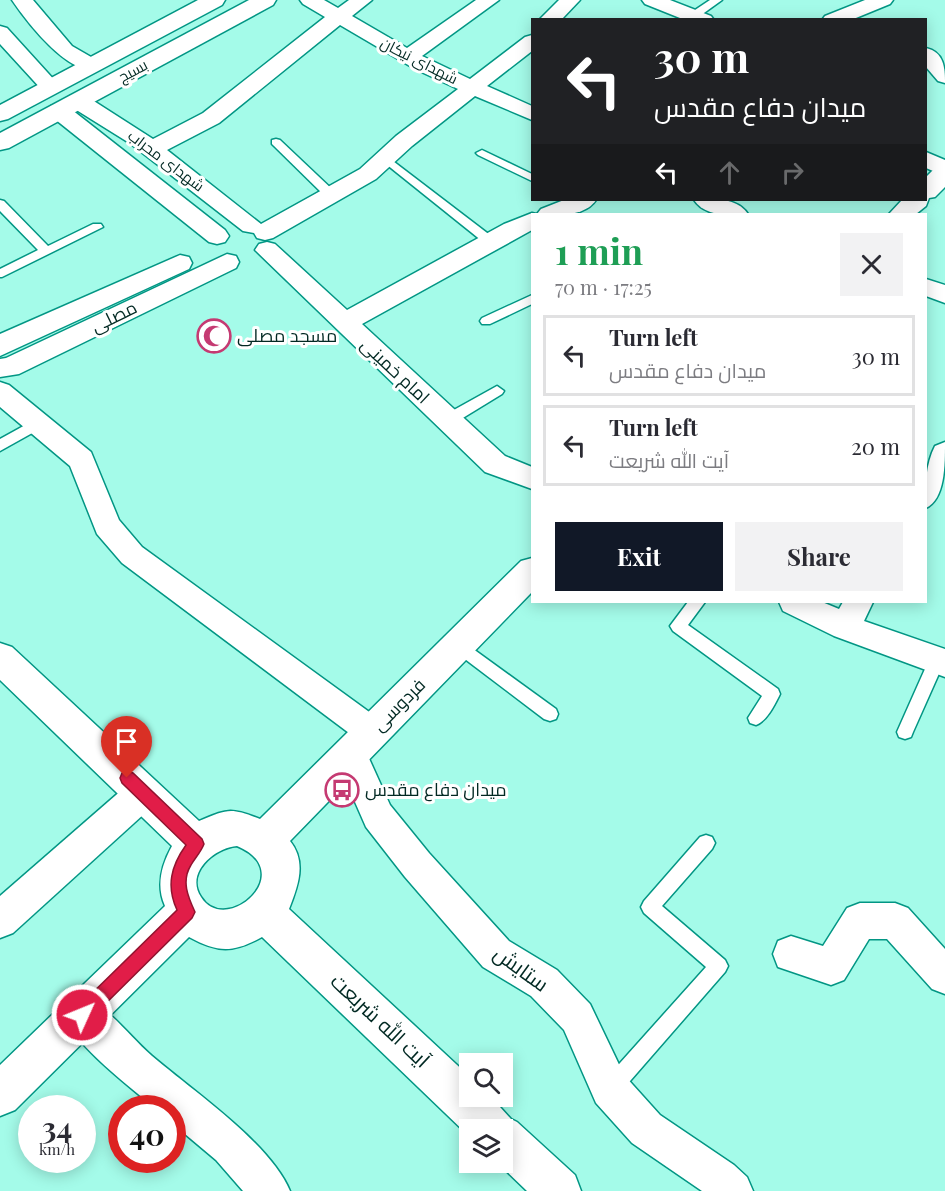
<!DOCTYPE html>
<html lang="en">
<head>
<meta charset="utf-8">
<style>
	:root { --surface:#fff; --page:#f2f2f3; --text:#2b2b33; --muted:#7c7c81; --line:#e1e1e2; --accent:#111827 }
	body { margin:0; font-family:"Playfair Display",Cairo,serif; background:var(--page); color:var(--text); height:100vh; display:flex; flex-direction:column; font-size:22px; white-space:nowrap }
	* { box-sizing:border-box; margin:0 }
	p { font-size:20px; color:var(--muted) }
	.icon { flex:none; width:33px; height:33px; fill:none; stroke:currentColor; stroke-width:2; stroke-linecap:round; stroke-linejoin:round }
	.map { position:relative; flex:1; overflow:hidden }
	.side { position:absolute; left:531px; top:213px; width:396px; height:390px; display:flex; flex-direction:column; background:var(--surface); border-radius:0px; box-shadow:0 3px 15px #0003 }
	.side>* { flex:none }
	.hud { position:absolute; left:531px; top:18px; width:396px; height:183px; border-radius:0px; box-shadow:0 3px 15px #0003; background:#202124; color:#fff; overflow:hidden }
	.tools { position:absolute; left:459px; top:1053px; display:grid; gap:12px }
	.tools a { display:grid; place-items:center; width:54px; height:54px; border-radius:0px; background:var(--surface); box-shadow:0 3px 15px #0003; font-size:30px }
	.speed { position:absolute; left:18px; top:1095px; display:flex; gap:12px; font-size:30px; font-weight:700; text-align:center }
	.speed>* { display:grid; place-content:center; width:78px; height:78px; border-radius:50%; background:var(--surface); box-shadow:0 3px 15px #0003; line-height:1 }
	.speed small { font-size:15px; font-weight:400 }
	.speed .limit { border:9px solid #d22; background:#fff; color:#111 }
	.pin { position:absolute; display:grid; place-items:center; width:51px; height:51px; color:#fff; margin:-62px -26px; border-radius:50% 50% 50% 0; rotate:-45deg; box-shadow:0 0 6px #0007 }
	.pin .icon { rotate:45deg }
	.me { position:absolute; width:66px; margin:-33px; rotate:46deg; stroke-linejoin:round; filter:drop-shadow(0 0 4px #0008) }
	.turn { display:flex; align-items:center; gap:21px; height:126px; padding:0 24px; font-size:27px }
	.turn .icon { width:78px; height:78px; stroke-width:2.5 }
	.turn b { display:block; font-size:42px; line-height:51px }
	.lanes { display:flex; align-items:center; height:57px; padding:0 24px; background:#0003; justify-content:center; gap:30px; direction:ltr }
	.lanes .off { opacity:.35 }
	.round { display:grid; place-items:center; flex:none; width:63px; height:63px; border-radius:0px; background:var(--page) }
	.headline { display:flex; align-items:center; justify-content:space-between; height:102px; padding:0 24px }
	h1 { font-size:36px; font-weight:700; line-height:45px; color:#1e9e55 }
	.action { display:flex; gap:12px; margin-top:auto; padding:12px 24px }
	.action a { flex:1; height:69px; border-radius:0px; background:var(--accent); color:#fff; font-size:24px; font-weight:700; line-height:69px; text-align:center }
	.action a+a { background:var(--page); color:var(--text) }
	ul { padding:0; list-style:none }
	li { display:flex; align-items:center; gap:18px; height:81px; margin:0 12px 9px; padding:0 12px; border:3px solid var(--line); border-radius:0px }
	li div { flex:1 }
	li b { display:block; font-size:22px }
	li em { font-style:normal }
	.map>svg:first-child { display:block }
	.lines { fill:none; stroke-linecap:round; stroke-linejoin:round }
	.service-casing { stroke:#029684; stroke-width:3 }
	.minor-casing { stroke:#029684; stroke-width:3 }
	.tertiary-casing { stroke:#029684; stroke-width:3 }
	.secondary-casing { stroke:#029684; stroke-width:3 }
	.service { fill:#fff; fill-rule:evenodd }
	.minor { fill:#fff; fill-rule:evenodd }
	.tertiary { fill:#fff; fill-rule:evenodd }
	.secondary { fill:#fff; fill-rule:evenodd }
	.route { fill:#e11d48; stroke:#92132f; stroke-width:1.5 }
	.labels { text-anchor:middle; stroke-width:6; stroke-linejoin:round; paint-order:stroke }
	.far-street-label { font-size:15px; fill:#022923; stroke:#fff }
	.street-label { font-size:18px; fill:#022923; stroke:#fff }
	.poi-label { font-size:18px; fill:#022923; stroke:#fff; text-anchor:start }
	.near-street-label { font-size:21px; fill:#022923; stroke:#fff }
</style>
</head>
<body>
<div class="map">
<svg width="945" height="1191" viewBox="0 0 945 1191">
	<rect width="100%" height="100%" fill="#a4fbe9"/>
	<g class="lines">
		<defs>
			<g id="service">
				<path d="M710,0H722L697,18H689V14Z"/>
				<path d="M276,139L280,140L335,192V198H327L272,144V140Z"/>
				<path d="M482,150L532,174V181L478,155L476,153Z"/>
				<path d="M385,155L495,239V245H487L381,160L379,158Z"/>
				<path d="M0,200L4,201L48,246L93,224H101L103,227L2,277H0V269L38,250L0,211Z"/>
				<path d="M532,295V304L490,324H482L480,321L482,318Z"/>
				<path d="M497,386L504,391L502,394L453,424H443L441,420L443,416Z"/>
				<path d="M38,418L43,419L45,423L43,427L0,451V439Z"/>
				<path d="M688,602H705L688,625L778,689L780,694C775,704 767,721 756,725L750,723L748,718L762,696L673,631L670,626Z"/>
				<path d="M458,638L556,709L558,714L556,719L550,721L544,719L453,650L450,645L453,640Z"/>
				<path d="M937,653L943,655L945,660L913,732L911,737L905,739L899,737L897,732L929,660L931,655Z"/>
				<path d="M706,835L712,837L715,843L712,849L662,906L725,960L728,966L725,972L617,1096L610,1099L603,1096L600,1089L603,1082L706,967L644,913L641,907L644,901L700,837Z"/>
			</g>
			<g id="minor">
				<path d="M12,0H33L72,46L98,61L101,65L98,69C69,77 27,22 12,0Z"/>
				<path d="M300,0H324L338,8L349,0H372L352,16L407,48L476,0H499L422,56L470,79L525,37L532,35V51L487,86L532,106V120L475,96L412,146L376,179L273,238L265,240L257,238L254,233L243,231L131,144L70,106L67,101L70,96L78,95L86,96L153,139L203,113L325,17L303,4ZM340,25L415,69L458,89L396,136L360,169L261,224L167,150L219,123Z"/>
				<path d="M559,0H580L561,20H539Z"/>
				<path d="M642,0H670L711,16L714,20H685L645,4Z"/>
				<path d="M865,0H893L890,4L851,20H822L825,16Z"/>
				<path d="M0,26L7,28L57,83L61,87L57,91L50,93L43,91L0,44Z"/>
				<path d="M926,48C944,52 945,68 945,83L938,81L926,67Z"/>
				<path d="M59,105L67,106L225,230L229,236L225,242L217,244L209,242L51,116L48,111L51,106Z"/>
				<path d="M926,152L945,160V176L926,168Z"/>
				<path d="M564,200H596C585,217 555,216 537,214L541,209Z"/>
				<path d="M694,200C711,198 737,197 748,214C731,216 705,217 694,200Z"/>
				<path d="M532,213L536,214H532V230L362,324L505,456L532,467V489L485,472L255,250L259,244L267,242L275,244L347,310L504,224Z"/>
				<path d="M227,254L236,256L239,262L236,268L19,374L0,377V359L6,358Z"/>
				<path d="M180,255L189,257L192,263L189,269L0,356V334Z"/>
				<path d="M926,279L945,285V303L926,296Z"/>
				<path d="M0,382L9,385L91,452L119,520L142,547L383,722L388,732L383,742L372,747L361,742L122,563L97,534L70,466L0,407Z"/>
				<path d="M945,442C945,465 945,499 926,508C924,489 926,463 935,446Z"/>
				<path d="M779,602H822L839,609L843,602H873L864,621L945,649V677L834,636L783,611Z"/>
				<path d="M350,739L362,743L390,805L429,853L509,941L557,970L590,1004L624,1075L660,1115L734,1165L747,1177L753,1191H702L632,1143L596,1103L564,1030L531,996L483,967L405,877L366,827L334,754L338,743Z"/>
				<path d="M143,777L155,782L160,793L155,804L13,933L0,938V896L131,782Z"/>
				<path d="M860,903H895L908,908L945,949V994L932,989L887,939H869L844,980L831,985L778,967L773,954L778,941L791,936L823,946L847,908Z"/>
				<path d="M82,996C110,1008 129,1036 152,1056C193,1091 270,1143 290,1191H243L216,1160L172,1123V1108H155C129,1086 76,1046 63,1015L69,1002Z"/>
			</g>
			<g id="tertiary">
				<path d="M945,165V187L935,197L929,198L926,206L916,214H889L902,200H926V177L936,167Z"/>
				<path d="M532,558V592L290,841C307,862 298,886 289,909L470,1077V1096H490L511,1119L517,1122L575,1175L581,1191H527L497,1162H502V1130H470V1137L262,937C233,953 218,953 189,937L15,1110L0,1116V1065L165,906C156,886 161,866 172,846L0,680V643L12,647L199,821C228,809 230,807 260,819L521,561ZM237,846C300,872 226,937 201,897C185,873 214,848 237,846Z"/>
			</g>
			<g id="secondary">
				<path d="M198,0H225L222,5L8,119L0,121V105Z"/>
				<path d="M249,0H276L273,5L9,148L0,150V133Z"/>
			</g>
		</defs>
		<!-- service casing -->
		<use href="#service" class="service-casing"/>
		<!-- minor casing -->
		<use href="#minor" class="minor-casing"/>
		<!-- tertiary casing -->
		<use href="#tertiary" class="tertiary-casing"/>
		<!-- secondary casing -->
		<use href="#secondary" class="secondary-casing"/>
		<!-- service -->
		<use href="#service" class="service"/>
		<!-- minor -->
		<use href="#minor" class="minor"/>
		<!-- tertiary -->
		<use href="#tertiary" class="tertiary"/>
		<!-- secondary -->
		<use href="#secondary" class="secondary"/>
	</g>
	<!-- route -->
	<path class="route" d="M127,771L133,773L202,839L204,844C201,852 195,858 191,865C181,881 188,897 195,912L192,918L88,1021L82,1023L76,1021L73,1015L76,1009L177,910C166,886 171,866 186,845L122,783L120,778L122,773Z"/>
	<!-- icons -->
	<defs>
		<symbol id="mosque-ring" viewBox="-11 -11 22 22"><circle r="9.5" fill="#fff" stroke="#c53a72" stroke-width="1.5"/><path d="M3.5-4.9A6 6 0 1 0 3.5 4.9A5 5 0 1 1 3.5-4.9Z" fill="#c53a72"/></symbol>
		<symbol id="bus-ring" viewBox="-11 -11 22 22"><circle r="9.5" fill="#fff" stroke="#c53a72" stroke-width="1.5"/><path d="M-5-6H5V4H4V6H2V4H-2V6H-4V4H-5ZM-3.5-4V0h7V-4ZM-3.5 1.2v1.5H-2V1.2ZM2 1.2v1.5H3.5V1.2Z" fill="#c53a72"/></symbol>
	</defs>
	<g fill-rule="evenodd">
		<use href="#mosque-ring" x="195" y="317" width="38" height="38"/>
		<use href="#bus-ring" x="323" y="771" width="38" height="38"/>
	</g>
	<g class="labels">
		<!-- far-street labels -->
		<g class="far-street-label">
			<text transform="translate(419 61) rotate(27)" y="5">شهدای نیکان</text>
			<text transform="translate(133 71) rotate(-28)" y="5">بسیج</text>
			<text transform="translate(166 161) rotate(37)" y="5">شهدای محراب</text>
		</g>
		<!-- street labels -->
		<g class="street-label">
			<text transform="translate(114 317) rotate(-26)" y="6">مصلی</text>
			<text transform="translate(395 371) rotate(43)" y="6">امام خمینی</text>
			<text transform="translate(399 705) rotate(-45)" y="6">فردوسی</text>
		</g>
		<!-- poi labels -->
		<g class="poi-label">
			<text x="237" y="342">مسجد مصلی</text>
			<text x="365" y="796">میدان دفاع مقدس</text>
		</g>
		<!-- near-street labels -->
		<g class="near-street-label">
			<text transform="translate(521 969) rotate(36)" y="7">ستایش</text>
			<text transform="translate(380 1021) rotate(43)" y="7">آیت الله شریعت</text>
		</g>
	</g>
</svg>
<div class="tools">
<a><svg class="icon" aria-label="search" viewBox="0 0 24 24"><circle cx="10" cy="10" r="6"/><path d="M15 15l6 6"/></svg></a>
<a><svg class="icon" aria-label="layers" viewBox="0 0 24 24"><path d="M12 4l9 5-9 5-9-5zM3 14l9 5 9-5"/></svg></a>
</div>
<div class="speed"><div>34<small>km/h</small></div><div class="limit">40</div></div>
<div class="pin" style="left:127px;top:778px;background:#d93025"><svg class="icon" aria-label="arrive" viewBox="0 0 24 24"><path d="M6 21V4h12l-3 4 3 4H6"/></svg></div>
<svg class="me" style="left:82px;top:1015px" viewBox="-20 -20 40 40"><circle r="17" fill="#e11d48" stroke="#fff" stroke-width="3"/><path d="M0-11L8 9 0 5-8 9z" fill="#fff"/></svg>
<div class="hud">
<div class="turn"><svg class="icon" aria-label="left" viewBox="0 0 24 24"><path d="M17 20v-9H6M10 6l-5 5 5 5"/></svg><div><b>30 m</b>میدان دفاع مقدس</div></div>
<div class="lanes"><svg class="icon" aria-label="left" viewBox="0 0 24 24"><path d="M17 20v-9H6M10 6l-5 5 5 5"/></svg><svg class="icon off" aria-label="ahead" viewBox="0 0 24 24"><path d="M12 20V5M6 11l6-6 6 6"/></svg><svg class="icon off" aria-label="right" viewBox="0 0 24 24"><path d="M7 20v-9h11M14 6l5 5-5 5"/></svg></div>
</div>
<section class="side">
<div class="headline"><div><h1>1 min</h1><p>70 m · 17:25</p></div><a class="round"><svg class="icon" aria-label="close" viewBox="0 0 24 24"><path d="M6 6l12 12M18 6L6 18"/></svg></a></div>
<ul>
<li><svg class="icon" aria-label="left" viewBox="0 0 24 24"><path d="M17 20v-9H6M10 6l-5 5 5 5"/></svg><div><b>Turn left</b><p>میدان دفاع مقدس</p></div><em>30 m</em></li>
<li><svg class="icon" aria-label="left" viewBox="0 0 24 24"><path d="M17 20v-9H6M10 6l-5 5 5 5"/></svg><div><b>Turn left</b><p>آیت الله شریعت</p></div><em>20 m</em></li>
</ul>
<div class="action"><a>Exit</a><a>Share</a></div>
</section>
</div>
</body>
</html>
